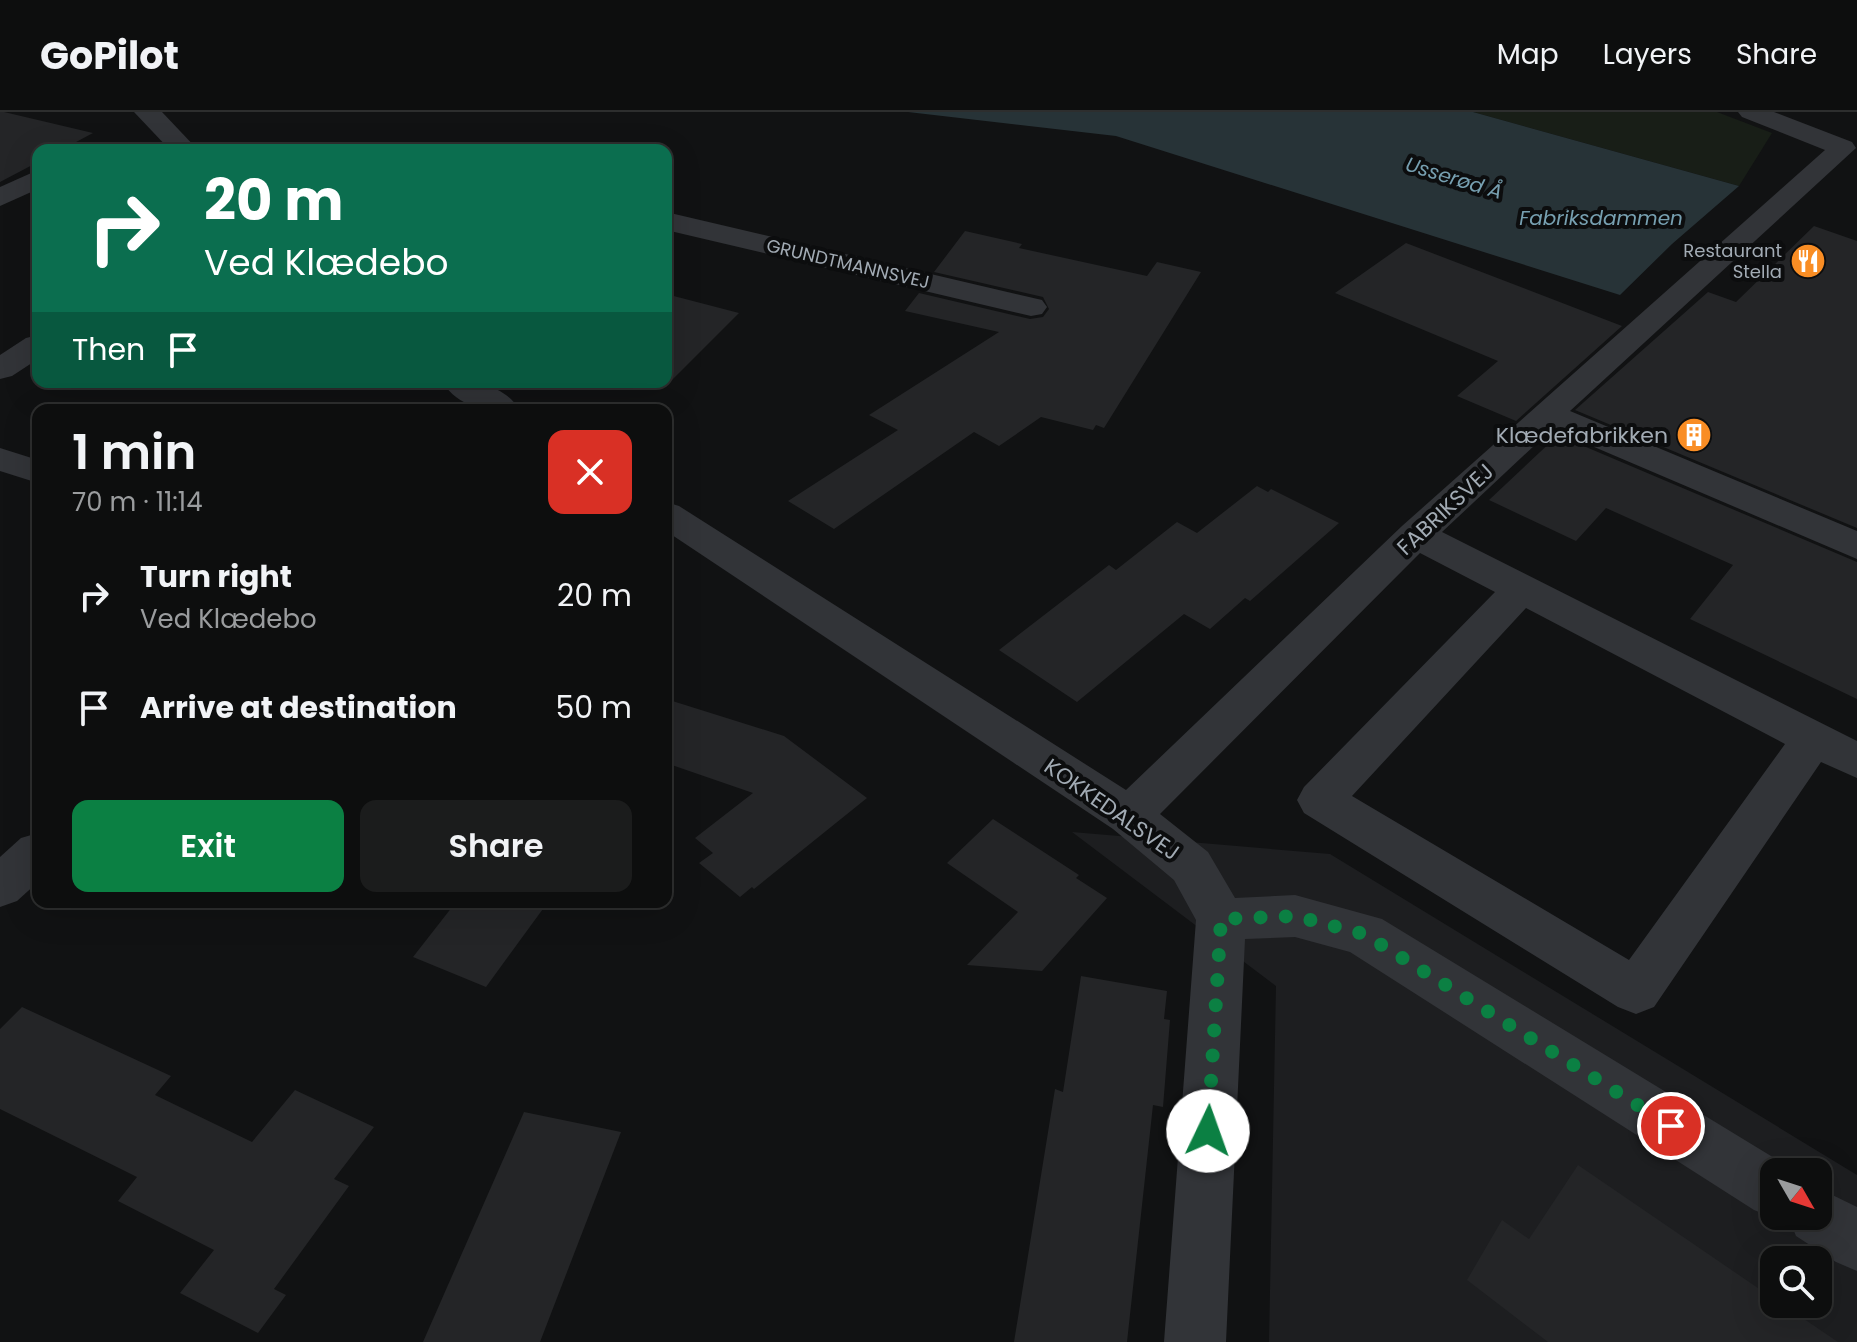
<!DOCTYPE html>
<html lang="en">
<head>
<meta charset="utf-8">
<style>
	:root { --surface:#0d0e0e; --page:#1b1c1c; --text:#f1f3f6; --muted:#9a9c9e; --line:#2d2e2e; --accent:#0b8043 }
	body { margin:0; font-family:Poppins,sans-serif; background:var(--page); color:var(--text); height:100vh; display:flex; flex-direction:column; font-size:30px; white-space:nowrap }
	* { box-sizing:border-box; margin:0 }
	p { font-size:26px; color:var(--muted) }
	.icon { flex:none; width:44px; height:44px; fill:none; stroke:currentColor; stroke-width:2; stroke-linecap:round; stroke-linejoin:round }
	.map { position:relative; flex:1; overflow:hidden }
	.details { position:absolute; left:32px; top:292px; width:640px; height:504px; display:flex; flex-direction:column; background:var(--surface); border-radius:16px; box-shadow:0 8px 32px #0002,0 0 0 2px var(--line) }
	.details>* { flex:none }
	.guide { position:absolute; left:32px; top:32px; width:640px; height:244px; border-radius:16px; box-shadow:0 8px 32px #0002,0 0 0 2px var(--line); background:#0b6e4f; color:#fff; overflow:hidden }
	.needle { width:52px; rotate:129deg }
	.buttons { position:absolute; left:1760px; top:1046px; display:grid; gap:16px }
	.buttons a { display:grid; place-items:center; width:72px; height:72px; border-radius:16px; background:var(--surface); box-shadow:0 8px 32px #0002,0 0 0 2px var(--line); font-size:40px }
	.pin { position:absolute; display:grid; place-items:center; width:68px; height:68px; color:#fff; margin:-34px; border:4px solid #fff; border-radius:50%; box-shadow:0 2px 8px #0007 }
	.me { position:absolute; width:88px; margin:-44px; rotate:3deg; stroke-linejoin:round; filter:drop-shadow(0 0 6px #0008) }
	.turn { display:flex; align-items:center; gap:28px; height:168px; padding:0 40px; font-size:36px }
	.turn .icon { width:104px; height:104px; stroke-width:2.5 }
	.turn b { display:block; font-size:56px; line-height:68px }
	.then { display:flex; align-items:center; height:76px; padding:0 40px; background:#0003; gap:16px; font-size:30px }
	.round { display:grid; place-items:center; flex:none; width:84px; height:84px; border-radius:16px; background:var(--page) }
	.summary { display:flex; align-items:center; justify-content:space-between; height:136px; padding:0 40px }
	h1 { font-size:48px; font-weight:600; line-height:60px }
	.button { display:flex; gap:16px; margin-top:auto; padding:16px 40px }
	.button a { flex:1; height:92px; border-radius:16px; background:var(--accent); color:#fff; font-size:32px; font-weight:600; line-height:92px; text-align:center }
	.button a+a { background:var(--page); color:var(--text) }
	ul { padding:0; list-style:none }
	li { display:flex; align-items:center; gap:24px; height:112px; padding:0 40px }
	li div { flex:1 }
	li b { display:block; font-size:30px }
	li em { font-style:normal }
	header { display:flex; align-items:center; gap:48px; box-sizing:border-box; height:112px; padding:0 40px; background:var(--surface); border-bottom:2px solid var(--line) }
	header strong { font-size:38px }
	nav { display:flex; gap:44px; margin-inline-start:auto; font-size:28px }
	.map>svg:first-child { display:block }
	.built { fill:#1d1e20; fill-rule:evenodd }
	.green { fill:#181e17 }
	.water { fill:#273337 }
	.building { fill:#242527 }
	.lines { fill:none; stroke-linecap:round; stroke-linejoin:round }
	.minor { fill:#323438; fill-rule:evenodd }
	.route { stroke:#0b8043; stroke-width:14; stroke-dasharray:0 25.2 }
	.labels { text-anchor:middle; stroke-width:8; stroke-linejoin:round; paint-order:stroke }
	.far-poi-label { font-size:18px; fill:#a2abb4; stroke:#0c0d0e; text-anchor:end }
	.far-street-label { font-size:18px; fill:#a2abb4; stroke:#0c0d0e }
	.far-water-label { font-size:20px; font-style:italic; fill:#77a0b1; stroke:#0c0d0e }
	.poi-label { font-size:22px; fill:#a2abb4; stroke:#0c0d0e; text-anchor:end }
	.street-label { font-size:22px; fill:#a2abb4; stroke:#0c0d0e }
</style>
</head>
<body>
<header>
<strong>GoPilot</strong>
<nav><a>Map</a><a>Layers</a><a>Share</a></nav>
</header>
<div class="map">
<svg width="1857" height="1230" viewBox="0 0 1857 1230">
	<rect width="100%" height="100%" fill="#111213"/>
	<!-- built -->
	<path class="built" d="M1072,720L1330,742L1857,1063V1230H1269L1276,874ZM1774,1060H1818V1104H1774ZM1774,1148H1818V1192H1774Z"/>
	<!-- green -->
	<path class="green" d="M1473,0H1717L1772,21L1739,74Z"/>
	<!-- water -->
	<path class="water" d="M908,0H1473L1739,74L1672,132L1620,183L1116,24Z"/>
	<!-- building -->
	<g class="building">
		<path d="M0,0H4L93,21L61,38H38V50L0,70Z"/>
		<path d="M1814,114L1857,129V416L1575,298L1708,180L1736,190Z"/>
		<path d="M965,119L1022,132L1019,136L1147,164L1157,150L1201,160L1104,316L1096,313L1093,318L1041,305L999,334L974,320L834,417L788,389L898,318L869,303L999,220L905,199L919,181L1030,207L1043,205L1049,197L1043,185L934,160Z"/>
		<path d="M1406,131L1622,214L1516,309L1457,284L1498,249L1335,181Z"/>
		<path d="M666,182L739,201L666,274Z"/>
		<path d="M1553,321L1857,450V587L1690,507L1733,453L1606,396L1576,429L1489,388L1555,326L1550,323Z"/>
		<path d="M1257,374L1268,380L1271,377L1339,411L1250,489L1245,486L1210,517L1184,502L1077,590L999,538L1109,453L1116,458L1177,410L1197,421Z"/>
		<path d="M666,587L784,624L867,686L754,777L752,775L740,785L699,751L713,741L695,726L753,681L666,651Z"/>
		<path d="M993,707L1079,763L1076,766L1107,786L1042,859L967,853L1018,800L947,751Z"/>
		<path d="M456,790H548L486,875L413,845Z"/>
		<path d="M1081,864L1167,879L1164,907L1170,908L1163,995L1153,993L1127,1230H1014L1055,977L1063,980Z"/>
		<path d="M22,895L171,964L155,983L252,1030L295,978L374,1015L334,1067L349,1074L274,1177L286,1183L258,1221L180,1181L214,1138L118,1089L137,1065L0,997V917Z"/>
		<path d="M524,1000L621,1020L540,1230H423Z"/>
		<path d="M1578,1053L1774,1187V1192H1782L1838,1230H1548L1467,1168L1502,1108L1529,1127Z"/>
	</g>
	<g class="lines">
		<!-- minor -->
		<g class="minor">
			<path d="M134,0H162L198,38H170Z"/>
			<path d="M1738,0H1774L1852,30L1856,36L1570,299L1857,419V447L1552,317L1442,420L1857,629V666L1821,650L1654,895L1636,902L1618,895L1304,701L1297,688L1304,675L1495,480L1420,441L1160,702L1208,740L1235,786L1295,783L1382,807L1794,1058L1774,1060V1104H1779L1774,1106L1754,1098L1350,840L1295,825L1245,827L1226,1230H1164L1196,808L1174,768L1113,717L666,419V390L679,394L1126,678L1402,414L1825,38L1742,5ZM1526,496L1785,632L1629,848L1352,684Z"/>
			<path d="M38,58V77L0,94V75Z"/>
			<path d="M666,100L1042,188L1047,195L1042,202L1031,204L666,118Z"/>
			<path d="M38,223V247L12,264L0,267V243L26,226Z"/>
			<path d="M442,270C473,270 500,269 520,298C489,298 462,299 442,270Z"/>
			<path d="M0,336L38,348V371L0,359Z"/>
			<path d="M38,721V770L17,789L0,795V745L21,726Z"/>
			<path d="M1818,1076L1857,1095V1159L1836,1150L1796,1124L1788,1104H1818Z"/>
		</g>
	</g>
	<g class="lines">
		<!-- route -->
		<path class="route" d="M1208,1019L1221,807L1295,804L1364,822L1671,1014"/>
	</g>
	<!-- icons -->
	<defs>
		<symbol id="restaurant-disc" viewBox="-11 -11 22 22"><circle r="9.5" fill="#f98d24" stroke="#0c0d0e"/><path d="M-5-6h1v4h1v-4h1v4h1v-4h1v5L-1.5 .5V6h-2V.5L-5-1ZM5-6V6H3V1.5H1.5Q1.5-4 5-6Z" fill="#fff"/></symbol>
		<symbol id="building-disc" viewBox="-11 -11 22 22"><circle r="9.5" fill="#f98d24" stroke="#0c0d0e"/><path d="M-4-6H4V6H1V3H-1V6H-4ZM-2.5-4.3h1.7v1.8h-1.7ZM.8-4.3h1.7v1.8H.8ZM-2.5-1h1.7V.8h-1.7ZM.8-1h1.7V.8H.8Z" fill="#fff"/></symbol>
	</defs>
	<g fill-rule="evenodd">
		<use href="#restaurant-disc" x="1788" y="129" width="40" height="40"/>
		<use href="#building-disc" x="1674" y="303" width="40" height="40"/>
	</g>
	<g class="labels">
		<!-- far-poi labels -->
		<g class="far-poi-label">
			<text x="1782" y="145">Restaurant<tspan x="1782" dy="21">Stella</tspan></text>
		</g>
		<!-- far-street labels -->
		<g class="far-street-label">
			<text transform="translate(848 152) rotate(13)" y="6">GRUNDTMANNSVEJ</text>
		</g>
		<!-- far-water labels -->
		<g class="far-water-label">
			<text transform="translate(1454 66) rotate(17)" y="7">Usserød Å</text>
			<text x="1601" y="113">Fabriksdammen</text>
		</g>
		<!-- poi labels -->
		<g class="poi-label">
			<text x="1668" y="331">Klædefabrikken</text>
		</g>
		<!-- street labels -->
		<g class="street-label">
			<text transform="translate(1445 397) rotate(-43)" y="8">FABRIKSVEJ</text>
			<text transform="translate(1112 697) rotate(35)" y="8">KOKKEDALSVEJ</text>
		</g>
	</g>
</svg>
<div class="buttons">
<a><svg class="needle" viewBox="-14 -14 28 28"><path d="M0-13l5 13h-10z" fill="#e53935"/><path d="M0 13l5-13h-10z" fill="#9a9c9e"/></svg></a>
<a><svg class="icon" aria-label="search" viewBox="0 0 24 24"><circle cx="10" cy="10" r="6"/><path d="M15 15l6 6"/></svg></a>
</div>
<div class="pin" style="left:1671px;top:1014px;background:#d93025"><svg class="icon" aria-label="arrive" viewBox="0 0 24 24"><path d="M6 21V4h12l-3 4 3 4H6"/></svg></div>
<svg class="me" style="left:1208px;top:1019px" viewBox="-20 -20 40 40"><circle r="19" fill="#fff"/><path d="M0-13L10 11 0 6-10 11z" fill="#0b8043"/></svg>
<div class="guide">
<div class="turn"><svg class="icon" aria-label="right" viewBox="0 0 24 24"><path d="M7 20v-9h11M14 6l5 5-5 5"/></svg><div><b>20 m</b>Ved Klædebo</div></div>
<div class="then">Then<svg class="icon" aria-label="arrive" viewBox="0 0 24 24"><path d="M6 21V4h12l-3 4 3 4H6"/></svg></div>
</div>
<section class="details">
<div class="summary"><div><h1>1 min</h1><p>70 m · 11:14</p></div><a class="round" style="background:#d93025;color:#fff"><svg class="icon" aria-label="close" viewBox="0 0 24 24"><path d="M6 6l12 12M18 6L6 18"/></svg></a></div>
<ul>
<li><svg class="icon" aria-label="right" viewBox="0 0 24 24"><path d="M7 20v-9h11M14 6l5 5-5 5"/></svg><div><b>Turn right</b><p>Ved Klædebo</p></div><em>20 m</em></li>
<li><svg class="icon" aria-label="arrive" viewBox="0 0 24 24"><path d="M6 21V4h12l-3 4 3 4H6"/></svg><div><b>Arrive at destination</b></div><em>50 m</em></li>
</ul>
<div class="button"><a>Exit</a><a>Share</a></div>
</section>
</div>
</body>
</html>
